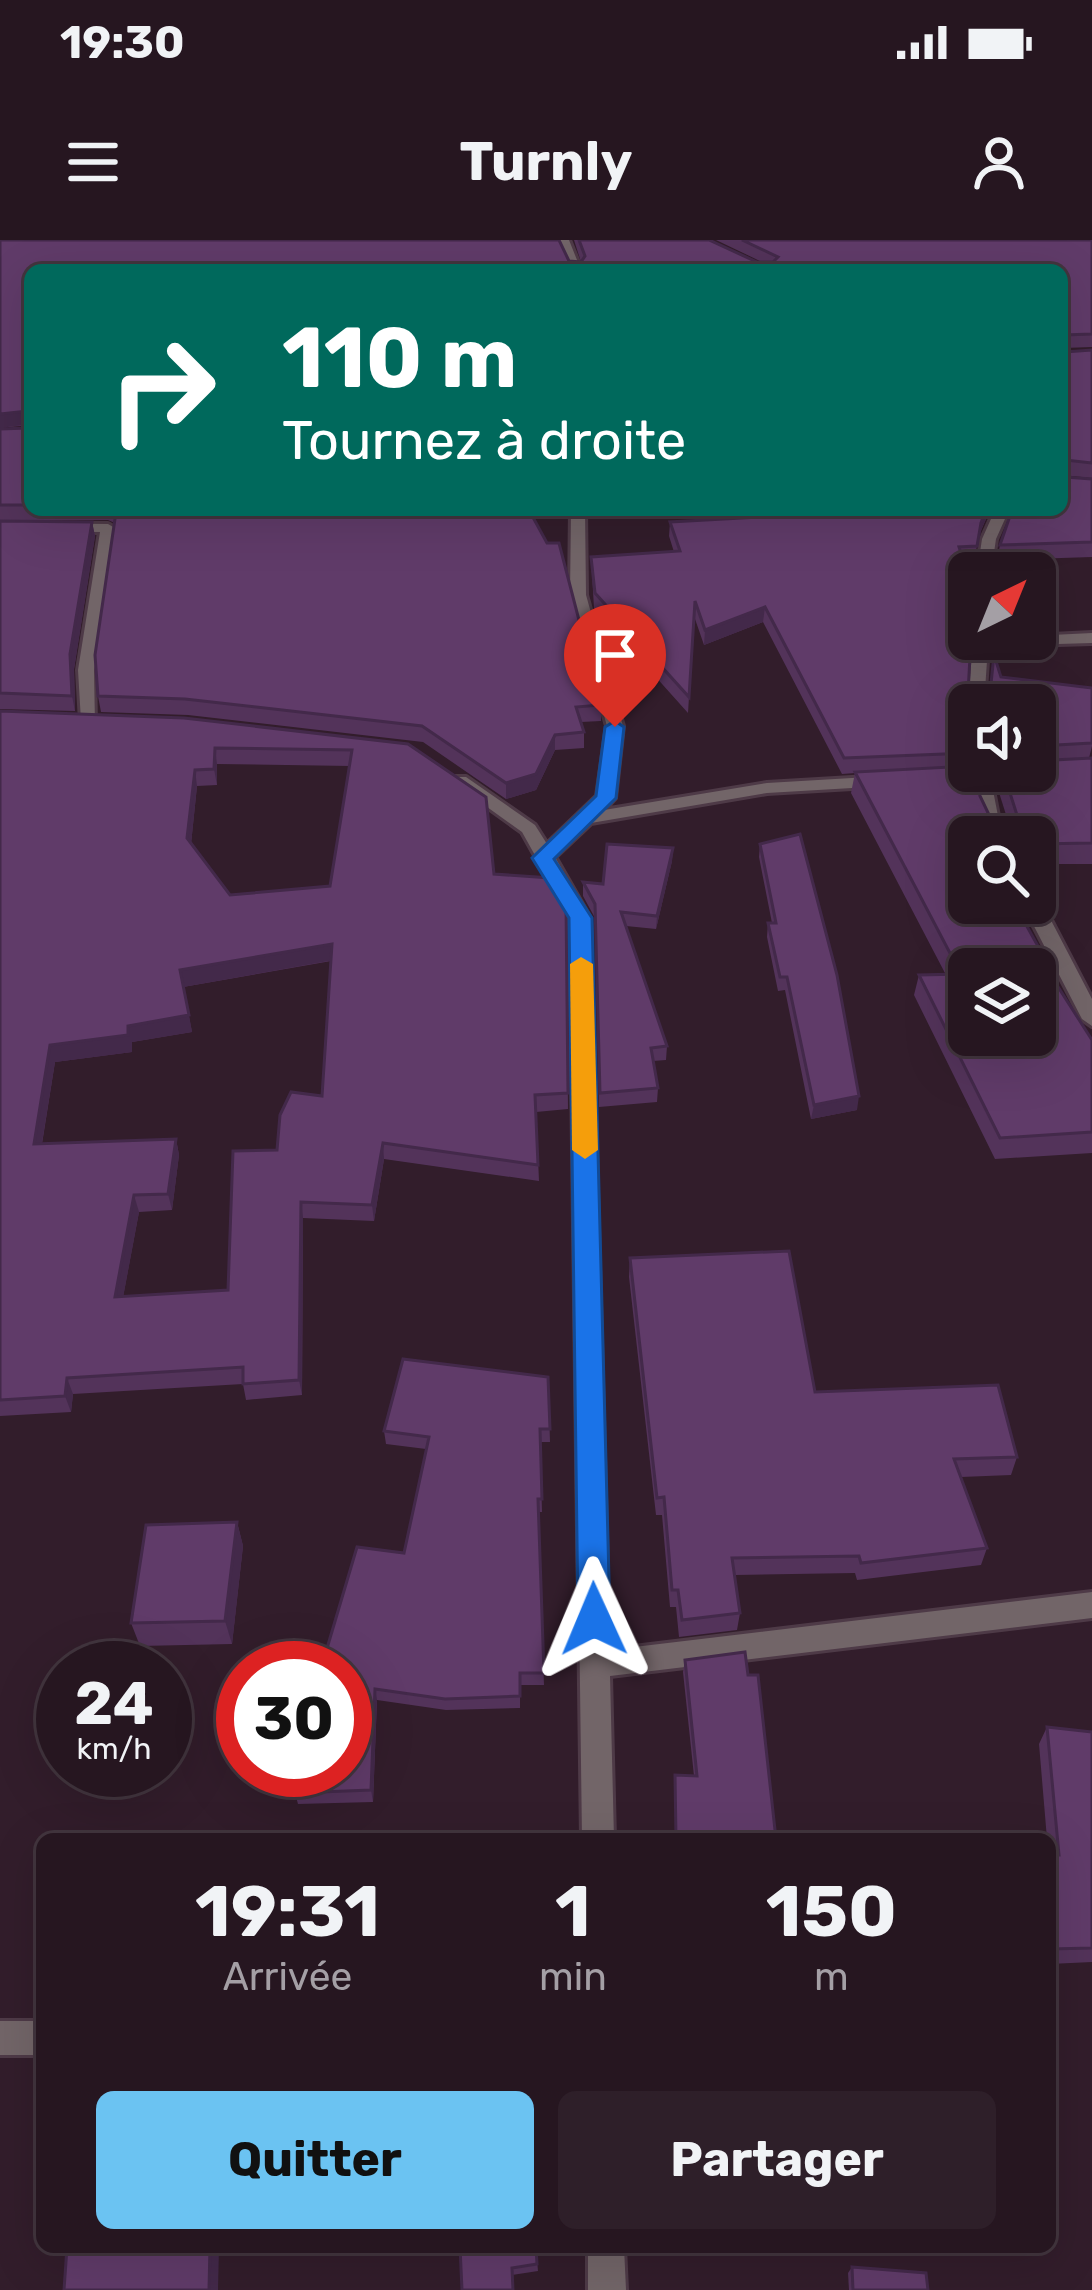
<!DOCTYPE html>
<html lang="fr">
<head>
<meta charset="utf-8">
<style>
	:root { --surface:#261620; --page:#2e1f29; --text:#f1f3f6; --muted:#a49fa5; --line:#42353e; --accent:#6bc3f2 }
	body { margin:0; font-family:Rubik,sans-serif; background:var(--page); color:var(--text); height:100vh; display:flex; flex-direction:column; font-size:45px; white-space:nowrap }
	* { box-sizing:border-box; margin:0 }
	p { font-size:39px; color:var(--muted) }
	.icon { flex:none; width:66px; height:66px; fill:none; stroke:currentColor; stroke-width:2; stroke-linecap:round; stroke-linejoin:round }
	.map { position:relative; flex:1; overflow:hidden }
	.sheet { position:absolute; left:36px; top:1593px; width:1020px; height:420px; display:flex; flex-direction:column; background:var(--surface); border-radius:18px; box-shadow:0 12px 48px #0002,0 0 0 3px var(--line) }
	.sheet>* { flex:none }
	.guide { position:absolute; left:24px; top:24px; width:1044px; height:252px; border-radius:18px; box-shadow:0 12px 48px #0002,0 0 0 3px var(--line); background:#00695c; color:#fff; overflow:hidden }
	.needle { width:78px; rotate:43deg }
	.controls { position:absolute; left:948px; top:312px; display:grid; gap:24px }
	.controls a { display:grid; place-items:center; width:108px; height:108px; border-radius:18px; background:var(--surface); box-shadow:0 12px 48px #0002,0 0 0 3px var(--line); font-size:60px }
	.speed { position:absolute; left:36px; top:1401px; display:flex; gap:24px; font-size:60px; font-weight:700; text-align:center }
	.speed>* { display:grid; place-content:center; width:156px; height:156px; border-radius:50%; background:var(--surface); box-shadow:0 12px 48px #0002,0 0 0 3px var(--line); line-height:1 }
	.speed small { font-size:30px; font-weight:400 }
	.speed .limit { border:18px solid #d22; background:#fff; color:#111 }
	.pin { position:absolute; display:grid; place-items:center; width:102px; height:102px; color:#fff; margin:-123px -51px; border-radius:50% 50% 50% 0; rotate:-45deg; box-shadow:0 0 12px #0007 }
	.pin .icon { rotate:45deg }
	.me { position:absolute; width:132px; margin:-66px; rotate:359deg; stroke-linejoin:round; filter:drop-shadow(0 0 9px #0008) }
	.turn { display:flex; align-items:center; gap:42px; height:252px; padding:0 60px; font-size:54px }
	.turn .icon { width:156px; height:156px; stroke-width:2.5 }
	.turn b { display:block; font-size:84px; line-height:102px }
	.eta { display:flex; justify-content:space-evenly; align-items:center; height:204px; text-align:center }
	.eta b { font-size:72px; font-weight:700; line-height:84px }
	.primary-button { display:flex; gap:24px; margin-top:auto; padding:24px 60px }
	.primary-button a { flex:1; height:138px; border-radius:18px; background:var(--accent); color:#111; font-size:48px; font-weight:700; line-height:138px; text-align:center }
	.primary-button a+a { background:var(--page); color:var(--text) }
	.status { display:flex; justify-content:space-between; align-items:center; height:84px; padding:0 60px; background:var(--surface); direction:ltr }
	.status svg { height:33px; fill:currentColor }
	header { display:flex; justify-content:space-between; align-items:center; height:156px; padding:0 60px; background:var(--surface); font-size:54px; font-weight:700 }
	.map>svg:first-child { display:block }
	.lines { fill:none; stroke-linecap:round; stroke-linejoin:round }
	.street-casing { stroke:#4e3a47; stroke-width:6 }
	.street { fill:#726568; fill-rule:evenodd }
	.wall { fill:#53335a; fill-rule:evenodd }
	.shaded-wall { fill:#43294a }
	.building { fill:#603b69; stroke:#43294a; stroke-width:3; fill-rule:evenodd }
	.route { fill:#1a73e8; stroke:#114b97; stroke-width:3 }
	.slow { fill:#f59e0b }
</style>
</head>
<body>
<div class="status"><b>19:30</b><svg viewBox="0 0 49 12"><path d="M0 12V9h3v3zM5 12V6h3v6zM10 12V3h3v9zM15 12V0h3v12zM26 1h20v11H26zM47 4h2v5h-2z"/></svg></div>
<header><svg class="icon" aria-label="menu" viewBox="0 0 24 24"><path d="M4 6h16M4 12h16M4 18h16"/></svg>Turnly<svg class="icon" aria-label="person" viewBox="0 0 24 24"><circle cx="12" cy="8" r="4"/><path d="M4 21q1-7 8-7t8 7"/></svg></header>
<div class="map">
<svg width="1092" height="2050" viewBox="0 0 1092 2050">
	<rect width="100%" height="100%" fill="#321d2b"/>
	<g class="lines">
		<defs>
			<g id="street">
				<path d="M559,0H569L581,30H571Z"/>
				<path d="M571,270H585L586,355L623,486L615,558L604,570L767,543L886,536L895,541L886,546L767,553L591,583L555,617L590,678L609,1410L1092,1352V1378L610,1436L614,1599H582L570,678L522,592L451,541L454,537H466L535,585L547,604L597,556L607,486L570,355Z"/>
				<path d="M995,270H1009L996,299L991,333H977L982,299Z"/>
				<path d="M0,283L108,284L115,288L94,430L95,485L81,481L78,430L100,292L0,291Z"/>
				<path d="M1092,393V403L988,406L984,465H968L973,399Z"/>
				<path d="M1092,523V533L991,540L998,576L1008,597H990L980,576L974,541L945,543L936,538L945,533L1035,531V527Z"/>
				<path d="M1035,658L1042,663L1092,759V786L1082,779L1022,663H1035Z"/>
				<rect x="0" y="1781" width="42" height="34"/>
				<path d="M588,2007H624L626,2050H588Z"/>
			</g>
		</defs>
		<!-- street casing -->
		<use href="#street" class="street-casing"/>
		<!-- street -->
		<use href="#street" class="street"/>
	</g>
	<!-- wall -->
	<g class="wall">
		<path d="M0,0L581,22L574,0H709L757,22H762L716,0H1092V107L1064,108L1065,112L1092,110V238L1062,235L1065,237L1092,239V317L997,320L1000,305L1062,270V30H30V270H529L601,465V481L581,482L584,492V508L555,510L536,550L506,559L423,502L188,475L101,472L98,456L115,283L108,280H0V189L27,188L30,185L0,188Z"/>
		<path d="M745,270H990L979,295L974,321H964L968,453H989L994,415L1001,437L1092,448V506L1089,518H1092V624H1035V597H969L1044,717L1043,722L1092,800V913L995,919L914,755L919,735H946L851,553L855,533L842,534L763,382L704,405L694,376L688,473L594,368L591,317L674,312L669,296L670,282L757,277ZM969,465H1035V531H999L996,543L1008,581L991,579L969,531Z"/>
		<path d="M0,281L92,282L95,296L74,429L75,471L0,469Z"/>
		<path d="M0,471L408,504L494,634L566,663L568,869L536,872L539,941L384,919L374,981L303,978L302,1155L246,1160L243,1144L73,1154L71,1172L0,1176ZM217,524L350,526L330,646L230,655L191,604L197,546L217,545ZM331,721L322,856L277,910L228,1050L123,1057L139,972L172,970L179,915L176,899L42,904L55,822L132,812V802L192,792L183,747Z"/>
		<path d="M760,604L857,870L811,879L785,750L778,751L767,697L768,683H772L759,617Z"/>
		<path d="M673,608L672,621L656,689L626,686L667,806L666,820L653,821L658,848L657,862L599,867L595,678L583,656V642L603,644Z"/>
		<path d="M630,1018L815,1152L1017,1217L1011,1235L961,1237L987,1308L981,1325L857,1340L855,1333L735,1335L740,1373L737,1390L679,1397L676,1367H670L662,1275H656L629,1037Z"/>
		<path d="M548,1137L550,1202H540L542,1272H538L544,1445H520V1468L446,1470L377,1460L373,1562L298,1564L295,1553L325,1415L404,1313L426,1209L386,1204L384,1191Z"/>
		<path d="M237,1282L243,1306L232,1404L140,1406L131,1383Z"/>
		<path d="M685,1420L776,1599H675V1535L694,1536L683,1432Z"/>
		<path d="M1047,1487L1092,1492V1722L1050,1724V1599H1047L1039,1504Z"/>
		<path d="M536,2007L538,2031L512,2035L462,2050Z"/>
		<path d="M852,2027L928,2050H849L848,2033Z"/>
	</g>
	<!-- shaded-wall -->
	<g class="shaded-wall">
		<path d="M27,171L30,184L0,188V174Z"/>
		<path d="M986,270H990L978,297L981,283Z"/>
		<path d="M92,282L95,296L74,429L75,471L72,456L70,414Z"/>
		<path d="M765,367L763,382L704,405L705,390Z"/>
		<path d="M555,495V510L536,550L506,559V543Z"/>
		<path d="M215,508L217,524V545L214,529Z"/>
		<path d="M195,530L197,546L190,614L187,598Z"/>
		<path d="M673,608L672,621L656,689L657,676Z"/>
		<path d="M332,704L334,720L183,747L180,730Z"/>
		<path d="M189,775L192,792L132,802V812L55,822L39,921L34,904L50,805L128,786Z"/>
		<path d="M859,856L857,870L811,879L814,865Z"/>
		<path d="M176,899L179,915L172,970L168,954Z"/>
		<path d="M383,903L384,919L374,981L372,965Z"/>
		<path d="M134,955L139,972L120,1074L115,1057Z"/>
		<path d="M301,962L303,978L302,1155L299,1140Z"/>
		<path d="M67,1138L73,1154L71,1172L65,1156Z"/>
		<path d="M237,1282L243,1306L232,1404L225,1381Z"/>
		<path d="M375,1449L377,1460L373,1562L371,1550Z"/>
		<path d="M210,2007H219L218,2050H209Z"/>
	</g>
	<!-- building -->
	<g class="building">
		<path d="M0,0H559L569,21L581,22L585,16L579,0H709L757,22H773L778,17L742,0H1092V94L1064,95L1062,98V30H30V179L27,171L0,174Z"/>
		<path d="M1062,104L1065,112L1092,110V223L1066,220L1062,230Z"/>
		<path d="M30,185V265H0V189L27,188Z"/>
		<path d="M1062,234L1065,237L1092,239V302L1000,305L1012,270H1062Z"/>
		<path d="M114,270H529L547,303H559L601,465L576,467L584,492L555,495L536,534L506,543L422,486L185,459L98,456L95,415L116,272Z"/>
		<path d="M769,270H986L981,283L977,306L959,307L969,338V399H971L968,453H990L994,415L1001,437L1092,448V503L1039,506L1035,510V465H969V513L844,518L765,367L705,390L695,361L689,457L595,353L591,317L680,311L670,282L778,276Z"/>
		<path d="M0,281L92,282L70,414L72,456L0,453Z"/>
		<path d="M0,471L184,478L408,504L486,557L494,634L551,638L566,663L568,853L535,855L538,925L383,903L372,965L301,962L299,1140L243,1144V1127L67,1138L65,1156L0,1160ZM215,508L352,510L330,646L230,655L187,598L195,530L214,529ZM332,704L322,856L291,852L280,875L277,910L233,911L228,1050L115,1057L134,955L168,954L176,899L34,904L50,805L128,795V786L189,775L180,730Z"/>
		<path d="M1092,518V603L1035,604V597H969V663H1014L1044,717H1039L1092,800V892L1000,898L919,735L961,734L855,532L969,526V531H976L980,556L991,579L1013,581L1017,575L1003,531H1035V521ZM969,729H1035V795H969Z"/>
		<path d="M800,594L837,735L859,856L814,865L787,737H780L768,683H776L760,604Z"/>
		<path d="M607,604L673,608L657,676L621,672L667,806L651,808L658,848L600,853L595,664L583,642L603,644Z"/>
		<path d="M789,1011L815,1152L998,1145L1017,1217L954,1219L987,1308L861,1323L859,1316L732,1318L740,1373L682,1380L678,1350H672L664,1257L657,1258L630,1018Z"/>
		<path d="M403,1119L548,1137L550,1189H540L542,1259H538L544,1433H520V1456L445,1459L375,1449L371,1550L295,1553L297,1530H345V1428H307L308,1413L325,1415L357,1307L404,1313L429,1197L384,1191Z"/>
		<path d="M237,1282L225,1381L131,1383L146,1285Z"/>
		<path d="M745,1412L748,1435H758L776,1599H676L675,1535L697,1536L685,1420Z"/>
		<path d="M1047,1487L1092,1492V1708L1050,1709V1615H1059Z"/>
		<path d="M67,2007H210L209,2050H64Z"/>
		<path d="M460,2007H536L537,2024L512,2028L513,2050H462Z"/>
		<path d="M852,2027L926,2033L928,2050H853Z"/>
	</g>
	<!-- route -->
	<path class="route" d="M615,481L624,487L616,558L554,619L592,678L610,1379L606,1389L594,1393L582,1389L578,1379L569,678L532,618L596,556L605,487Z"/>
	<!-- slow -->
	<path class="slow" d="M581,717L593,724L598,910L585,919L572,910L570,724Z"/>
</svg>
<div class="controls">
<a><svg class="needle" viewBox="-14 -14 28 28"><path d="M0-13l5 13h-10z" fill="#e53935"/><path d="M0 13l5-13h-10z" fill="#a49fa5"/></svg></a>
<a><svg class="icon" aria-label="sound" viewBox="0 0 24 24"><path d="M4 9h4l5-4v14l-5-4H4zM17 9q2 3 0 6"/></svg></a>
<a><svg class="icon" aria-label="search" viewBox="0 0 24 24"><circle cx="10" cy="10" r="6"/><path d="M15 15l6 6"/></svg></a>
<a><svg class="icon" aria-label="layers" viewBox="0 0 24 24"><path d="M12 4l9 5-9 5-9-5zM3 14l9 5 9-5"/></svg></a>
</div>
<div class="speed"><div>24<small>km/h</small></div><div class="limit">30</div></div>
<div class="pin" style="left:615px;top:487px;background:#d93025"><svg class="icon" aria-label="arrive" viewBox="0 0 24 24"><path d="M6 21V4h12l-3 4 3 4H6"/></svg></div>
<svg class="me" style="left:594px;top:1379px" viewBox="-20 -20 40 40"><path d="M0-17L14 15 0 8-14 15z" fill="#1a73e8" stroke="#fff" stroke-width="4"/></svg>
<div class="guide">
<div class="turn"><svg class="icon" aria-label="right" viewBox="0 0 24 24"><path d="M7 20v-9h11M14 6l5 5-5 5"/></svg><div><b>110 m</b>Tournez à droite</div></div>
</div>
<section class="sheet">
<div class="eta">
<div><b>19:31</b><p>Arrivée</p></div>
<div><b>1</b><p>min</p></div>
<div><b>150</b><p>m</p></div>
</div>
<div class="primary-button"><a>Quitter</a><a>Partager</a></div>
</section>
</div>
</body>
</html>
